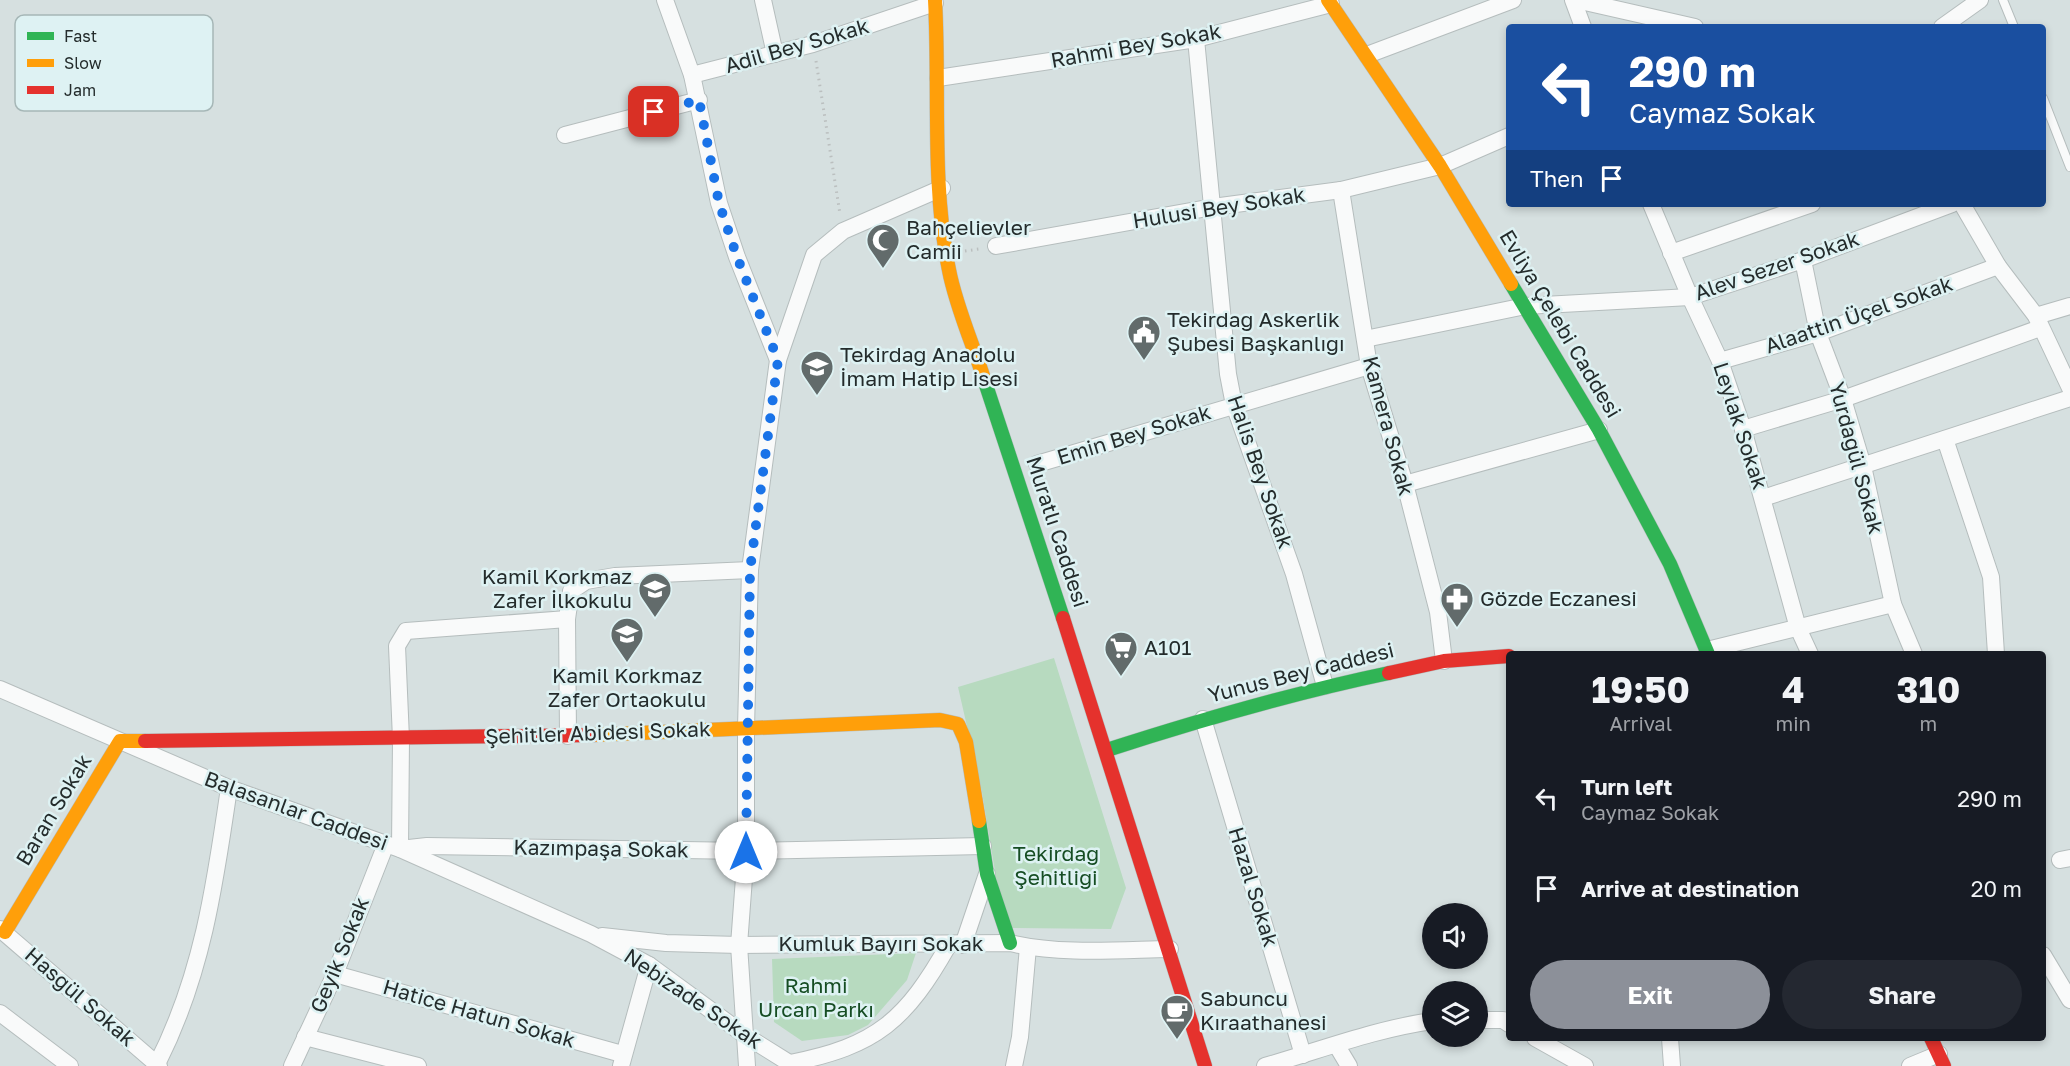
<!DOCTYPE html>
<html lang="en">
<head>
<meta charset="utf-8">
<style>
	:root { --surface:#171b24; --page:#242831; --text:#f1f3f6; --muted:#9ea1a6; --accent:#8c9099 }
	body { margin:0; font-family:"Golos Text",sans-serif; background:var(--page); color:var(--text); height:100vh; display:flex; flex-direction:column; font-size:22px; white-space:nowrap }
	* { box-sizing:border-box; margin:0 }
	p { font-size:20px; color:var(--muted) }
	.icon { flex:none; width:33px; height:33px; fill:none; stroke:currentColor; stroke-width:2; stroke-linecap:round; stroke-linejoin:round }
	.map { position:relative; flex:1; overflow:hidden }
	.panel { position:absolute; left:1506px; top:651px; width:540px; height:390px; display:flex; flex-direction:column; background:var(--surface); border-radius:6px; box-shadow:0 3px 9px #0003 }
	.panel>* { flex:none }
	.banner { position:absolute; left:1506px; top:24px; width:540px; height:183px; border-radius:6px; box-shadow:0 3px 9px #0003; background:#1a4fa0; color:#fff; overflow:hidden }
	.controls { position:absolute; left:1422px; top:903px; display:grid; gap:12px }
	.controls a { display:grid; place-items:center; width:66px; height:66px; border-radius:50%; background:var(--surface); box-shadow:0 3px 9px #0003; font-size:30px }
	.pin { position:absolute; display:grid; place-items:center; width:51px; height:51px; color:#fff; margin:-26px; border-radius:12px; box-shadow:0 3px 9px #0006 }
	.me { position:absolute; width:66px; margin:-33px; rotate:0deg; stroke-linejoin:round; filter:drop-shadow(0 0 4px #0008) }
	.turn { display:flex; align-items:center; gap:21px; height:126px; padding:0 24px; font-size:27px }
	.turn .icon { width:78px; height:78px; stroke-width:2.5 }
	.turn b { display:block; font-size:42px; line-height:51px }
	.then { display:flex; align-items:center; height:57px; padding:0 24px; background:#0003; gap:12px; font-size:22px }
	.eta { display:flex; justify-content:space-evenly; align-items:center; height:102px; text-align:center }
	.eta b { font-size:36px; font-weight:700; line-height:42px }
	.button { display:flex; gap:12px; margin-top:auto; padding:12px 24px }
	.button a { flex:1; height:69px; border-radius:36px; background:var(--accent); color:#fff; font-size:24px; font-weight:700; line-height:69px; text-align:center }
	.button a+a { background:var(--page); color:var(--text) }
	ul { padding:0; list-style:none }
	li { display:flex; align-items:center; gap:18px; height:90px; padding:0 24px }
	li div { flex:1 }
	li b { display:block; font-size:22px }
	li em { font-style:normal }
	.map>svg:first-child { display:block }
	.green { fill:#b7dabf }
	.lines { fill:none; stroke-linecap:round; stroke-linejoin:round }
	.lane-casing { stroke:#b5bdbd; stroke-width:10 }
	.street-casing { stroke:#b5bdbd; stroke-width:18 }
	.fast-casing { stroke:#b5bdbd; stroke-width:15 }
	.slow-casing { stroke:#b5bdbd; stroke-width:15 }
	.jam-casing { stroke:#b5bdbd; stroke-width:15 }
	.path { stroke:#bbbfbf; stroke-width:3; stroke-dasharray:1.5 4.5; stroke-linecap:butt }
	.lane { stroke:#f9fafa; stroke-width:8 }
	.street { stroke:#f9fafa; stroke-width:16 }
	.fast { stroke:#30b455; stroke-width:14 }
	.slow { stroke:#ff9f0a; stroke-width:14 }
	.jam { stroke:#e5322d; stroke-width:14 }
	.route { stroke:#1a73e8; stroke-width:10; stroke-dasharray:0 18 }
	.labels { text-anchor:middle; stroke-width:5; stroke-linejoin:round; paint-order:stroke }
	.street-label { font-size:21px; fill:#242c2c; stroke:#def2f3 }
	.poi-label { font-size:21px; fill:#242c2c; stroke:#def2f3; text-anchor:start }
	.park-label { font-size:21px; fill:#164d23; stroke:#def2f3 }
	.key { fill:#def2f3; stroke:#a6b7b7; stroke-width:1.5 }
	.key-label { font-size:16px; fill:#242c2c }
</style>
</head>
<body>
<div class="map">
<svg width="2070" height="1066" viewBox="0 0 2070 1066">
	<rect width="100%" height="100%" fill="#d6e0e0"/>
	<!-- green -->
	<g class="green">
		<path d="M1054,658L1126,888L1111,929L1012,928L999,896L982,792L958,687Z"/>
		<path d="M916,953L907,980L868,1025L848,1035L802,1041L774,1022L772,959Z"/>
	</g>
	<g class="lines">
		<defs>
			<g id="lane">
				<path d="M2003,0L2014,27"/>
				<path d="M2043,98L2070,167"/>
			</g>
			<g id="street">
				<path d="M665,0L692,75L719,203L737,257L778,360"/>
				<path d="M763,0L775,54"/>
				<path d="M1573,0L1583,27"/>
				<path d="M1576,0L1695,27"/>
				<path d="M1942,27L1980,0"/>
				<path d="M1196,39L1228,374L1234,405L1294,574L1325,686"/>
				<path d="M1367,55L1513,0"/>
				<path d="M692,75L813,44L935,3"/>
				<path d="M938,78L1196,39L1331,4"/>
				<path d="M565,135L699,100"/>
				<path d="M1341,190L1369,366L1405,484L1438,612L1444,661"/>
				<path d="M1651,204L1690,297L1720,361L1743,429L1798,628L1810,654"/>
				<path d="M1962,204L1998,266L2036,316L2070,388"/>
				<path d="M996,246L1213,207L1341,190L1440,166L1509,136"/>
				<path d="M1671,253L1812,204"/>
				<path d="M1803,260L1818,333L1843,399L1863,466L1893,604L1914,654"/>
				<path d="M2036,316L2070,306"/>
				<path d="M1365,339L1525,306L1690,297L1803,260L1952,204"/>
				<path d="M1720,361L1818,333L1998,266"/>
				<path d="M1743,429L1843,399L2040,328"/>
				<path d="M1945,439L1991,577L1996,654"/>
				<path d="M1037,464L1369,366"/>
				<path d="M1405,484L1599,430"/>
				<path d="M1763,498L2070,398"/>
				<path d="M750,570L615,576L586,581L571,591L567,619L406,631L397,646L401,739L400,849L427,846L746,851L983,846"/>
				<path d="M567,619L568,736"/>
				<path d="M1707,650L1893,604"/>
				<path d="M0,689L229,788L400,849L591,934L649,965L746,1036L794,1066"/>
				<path d="M1203,719L1303,1055"/>
				<path d="M2060,860L2070,858"/>
				<path d="M0,929L159,1066"/>
				<path d="M602,936L666,943L739,945L1010,943C1061,955 1118,950 1170,949"/>
				<path d="M963,945L987,874"/>
				<path d="M2043,955L2070,1000"/>
				<path d="M335,974L622,1054"/>
				<path d="M0,1013L70,1066"/>
				<path d="M1478,1020H1503L1509,1024"/>
				<path d="M305,1037L418,1066"/>
				<path d="M1535,1038L1585,1066"/>
				<path d="M1670,1038L1672,1066"/>
				<path d="M1337,1046L1349,1066"/>
				<path d="M790,1063C877,1046 906,1020 949,944"/>
				<path d="M157,1064C202,976 215,885 229,788"/>
				<path d="M292,1066L335,974L386,844"/>
				<path d="M621,1066L649,965"/>
				<path d="M747,1066L739,945L746,851V728L750,570L778,360L814,255L843,231L942,188"/>
				<path d="M1014,1066L1020,1037L1028,947"/>
				<path d="M1265,1066C1321,1050 1375,1029 1432,1021"/>
				<path d="M1910,1066L1939,1054"/>
			</g>
			<g id="fast">
				<path d="M1511,284L1599,430L1670,564L1708,654"/>
				<path d="M984,379L1063,618"/>
				<path d="M1107,750C1200,720 1293,693 1389,673"/>
				<path d="M979,821L987,874L1010,943"/>
			</g>
			<g id="slow">
				<path d="M935,0C940,89 931,182 949,270C956,307 973,344 984,379"/>
				<path d="M1328,0L1440,166L1511,284"/>
				<path d="M593,735L940,720L958,724L966,742L979,821"/>
				<path d="M5,932L120,741H145"/>
			</g>
			<g id="jam">
				<path d="M1063,618L1205,1066"/>
				<path d="M1389,673L1444,661L1509,656"/>
				<path d="M145,741L593,735"/>
				<path d="M1931,1038L1944,1066"/>
			</g>
		</defs>
		<!-- lane casing -->
		<use href="#lane" class="lane-casing"/>
		<!-- street casing -->
		<use href="#street" class="street-casing"/>
		<!-- fast casing -->
		<use href="#fast" class="fast-casing"/>
		<!-- slow casing -->
		<use href="#slow" class="slow-casing"/>
		<!-- jam casing -->
		<use href="#jam" class="jam-casing"/>
		<!-- path -->
		<g class="path">
			<path d="M816,61L840,214"/>
			<path d="M965,251L979,249"/>
		</g>
		<!-- lane -->
		<use href="#lane" class="lane"/>
		<!-- street -->
		<use href="#street" class="street"/>
		<!-- fast -->
		<use href="#fast" class="fast"/>
		<!-- slow -->
		<use href="#slow" class="slow"/>
		<!-- jam -->
		<use href="#jam" class="jam"/>
	</g>
	<g class="lines">
		<!-- route -->
		<path class="route" d="M654,112L699,100L719,203L737,257L778,360L750,570L746,852"/>
	</g>
	<!-- icons -->
	<defs>
		<symbol id="mosque-pin" viewBox="-11 -11 22 30"><path d="M0 17L-7.5 6A9.5 9.5 0 1 1 7.5 6Z" fill="#626b6b" stroke="#def2f3"/><path d="M3.5-4.9A6 6 0 1 0 3.5 4.9A5 5 0 1 1 3.5-4.9Z" fill="#fff"/></symbol>
		<symbol id="civic-pin" viewBox="-11 -11 22 30"><path d="M0 17L-7.5 6A9.5 9.5 0 1 1 7.5 6Z" fill="#626b6b" stroke="#def2f3"/><path d="M-.6-6.5H3V-4.5H.6V-3L4-1V1h2V6H-6V1h2V-1L-.6-3ZM-1.2 2.5V6h2.4V2.5Z" fill="#fff"/></symbol>
		<symbol id="school-pin" viewBox="-11 -11 22 30"><path d="M0 17L-7.5 6A9.5 9.5 0 1 1 7.5 6Z" fill="#626b6b" stroke="#def2f3"/><path d="M0-5L7-2L0 1L-7-2ZM-4 1L0 2.5L4 1V4Q0 6-4 4Z" fill="#fff"/></symbol>
		<symbol id="pharmacy-pin" viewBox="-11 -11 22 30"><path d="M0 17L-7.5 6A9.5 9.5 0 1 1 7.5 6Z" fill="#626b6b" stroke="#def2f3"/><path d="M-2-6h4v4h4v4h-4v4h-4v-4h-4v-4h4Z" fill="#fff"/></symbol>
		<symbol id="supermarket-pin" viewBox="-11 -11 22 30"><path d="M0 17L-7.5 6A9.5 9.5 0 1 1 7.5 6Z" fill="#626b6b" stroke="#def2f3"/><path d="M-6-5.5h2.5l.6 2H6L4.5 2H-2.5L-4.4-4H-6ZM-1.5 3.2a1.3 1.3 0 1 0 .1 0ZM3 3.2a1.3 1.3 0 1 0 .1 0Z" fill="#fff"/></symbol>
		<symbol id="cafe-pin" viewBox="-11 -11 22 30"><path d="M0 17L-7.5 6A9.5 9.5 0 1 1 7.5 6Z" fill="#626b6b" stroke="#def2f3"/><path d="M-5.5-4.5H6V0H3Q3 3.5 0 3.5H-2.5Q-5.5 3.5-5.5 0ZM3-3.2v2h1.7v-2ZM-6 4.5H4V6H-6Z" fill="#fff"/></symbol>
	</defs>
	<g fill-rule="evenodd">
		<use href="#mosque-pin" x="864" y="221" width="38" height="52"/>
		<use href="#civic-pin" x="1125" y="313" width="38" height="52"/>
		<use href="#school-pin" x="798" y="348" width="38" height="52"/>
		<use href="#school-pin" x="636" y="570" width="38" height="52"/>
		<use href="#pharmacy-pin" x="1438" y="580" width="38" height="52"/>
		<use href="#school-pin" x="608" y="615" width="38" height="52"/>
		<use href="#supermarket-pin" x="1102" y="629" width="38" height="52"/>
		<use href="#cafe-pin" x="1158" y="992" width="38" height="52"/>
	</g>
	<g class="labels">
		<!-- street labels -->
		<g class="street-label">
			<text transform="translate(797 46) rotate(-16)" y="7">Adil Bey Sokak</text>
			<text transform="translate(1136 46) rotate(-10)" y="7">Rahmi Bey Sokak</text>
			<text transform="translate(1219 208) rotate(-9)" y="7">Hulusi Bey Sokak</text>
			<text transform="translate(1777 266) rotate(-19)" y="7">Alev Sezer Sokak</text>
			<text transform="translate(1859 315) rotate(-19)" y="7">Alaattin Üçel Sokak</text>
			<text transform="translate(1560 324) rotate(59)" y="7">Evliya Çelebi Caddesi</text>
			<text transform="translate(1388 426) rotate(75)" y="7">Kamera Sokak</text>
			<text transform="translate(1740 426) rotate(72)" y="7">Leylak Sokak</text>
			<text transform="translate(1134 435) rotate(-17)" y="7">Emin Bey Sokak</text>
			<text transform="translate(1856 458) rotate(75)" y="7">Yurdagül Sokak</text>
			<text transform="translate(1260 472) rotate(71)" y="7">Halis Bey Sokak</text>
			<text transform="translate(1057 532) rotate(72)" y="7">Muratlı Caddesi</text>
			<text transform="translate(1301 673) rotate(-14)" y="7">Yunus Bey Caddesi</text>
			<text transform="translate(598 733) rotate(-2)" y="7">Şehitler Abidesi Sokak</text>
			<text transform="translate(54 810) rotate(-59)" y="7">Baran Sokak</text>
			<text transform="translate(296 811) rotate(20)" y="7">Balasanlar Caddesi</text>
			<text transform="translate(601 849) rotate(1)" y="7">Kazımpaşa Sokak</text>
			<text transform="translate(1253 887) rotate(73)" y="7">Hazal Sokak</text>
			<text x="881" y="951">Kumluk Bayırı Sokak</text>
			<text transform="translate(340 955) rotate(-68)" y="7">Geyik Sokak</text>
			<text transform="translate(80 997) rotate(41)" y="7">Hasgül Sokak</text>
			<text transform="translate(693 999) rotate(34)" y="7">Nebizade Sokak</text>
			<text transform="translate(479 1014) rotate(16)" y="7">Hatice Hatun Sokak</text>
		</g>
		<!-- poi labels -->
		<g class="poi-label">
			<text x="906" y="235">Bahçelievler<tspan x="906" dy="24">Camii</tspan></text>
			<text x="1167" y="327">Tekirdağ Askerlik<tspan x="1167" dy="24">Şubesi Başkanlığı</tspan></text>
			<text x="840" y="362">Tekirdağ Anadolu<tspan x="840" dy="24">İmam Hatip Lisesi</tspan></text>
			<text x="632" y="584" text-anchor="end">Kamil Korkmaz<tspan x="632" dy="24">Zafer İlkokulu</tspan></text>
			<text x="1480" y="606">Gözde Eczanesi</text>
			<text x="1144" y="655">A101</text>
			<text x="627" y="683" text-anchor="middle">Kamil Korkmaz<tspan x="627" dy="24">Zafer Ortaokulu</tspan></text>
			<text x="1200" y="1006">Sabuncu<tspan x="1200" dy="24">Kıraathanesi</tspan></text>
		</g>
		<!-- park labels -->
		<g class="park-label">
			<text x="1056" y="861">Tekirdağ<tspan x="1056" dy="24">Şehitliği</tspan></text>
			<text x="816" y="993">Rahmi<tspan x="816" dy="24">Urcan Parkı</tspan></text>
		</g>
	</g>
	<!-- legend -->
	<rect x="15" y="15" width="198" height="96" rx="9" class="key"/>
	<rect x="27" y="32" width="27" height="8" fill="#30b455"/>
	<rect x="27" y="59" width="27" height="8" fill="#ff9f0a"/>
	<rect x="27" y="86" width="27" height="8" fill="#e5322d"/>
	<g class="key-label">
		<text x="64" y="42">Fast</text>
		<text x="64" y="69">Slow</text>
		<text x="64" y="96">Jam</text>
	</g>
</svg>
<div class="controls">
<a><svg class="icon" aria-label="sound" viewBox="0 0 24 24"><path d="M4 9h4l5-4v14l-5-4H4zM17 9q2 3 0 6"/></svg></a>
<a><svg class="icon" aria-label="layers" viewBox="0 0 24 24"><path d="M12 4l9 5-9 5-9-5zM3 14l9 5 9-5"/></svg></a>
</div>
<div class="pin" style="left:654px;top:112px;background:#d93025"><svg class="icon" aria-label="arrive" viewBox="0 0 24 24"><path d="M6 21V4h12l-3 4 3 4H6"/></svg></div>
<svg class="me" style="left:746px;top:852px" viewBox="-20 -20 40 40"><circle r="19" fill="#fff"/><path d="M0-13L10 11 0 6-10 11z" fill="#1a73e8"/></svg>
<div class="banner">
<div class="turn"><svg class="icon" aria-label="left" viewBox="0 0 24 24"><path d="M17 20v-9H6M10 6l-5 5 5 5"/></svg><div><b>290 m</b>Caymaz Sokak</div></div>
<div class="then">Then<svg class="icon" aria-label="arrive" viewBox="0 0 24 24"><path d="M6 21V4h12l-3 4 3 4H6"/></svg></div>
</div>
<section class="panel">
<div class="eta">
<div><b>19:50</b><p>Arrival</p></div>
<div><b>4</b><p>min</p></div>
<div><b>310</b><p>m</p></div>
</div>
<ul>
<li><svg class="icon" aria-label="left" viewBox="0 0 24 24"><path d="M17 20v-9H6M10 6l-5 5 5 5"/></svg><div><b>Turn left</b><p>Caymaz Sokak</p></div><em>290 m</em></li>
<li><svg class="icon" aria-label="arrive" viewBox="0 0 24 24"><path d="M6 21V4h12l-3 4 3 4H6"/></svg><div><b>Arrive at destination</b></div><em>20 m</em></li>
</ul>
<div class="button"><a>Exit</a><a>Share</a></div>
</section>
</div>
</body>
</html>
